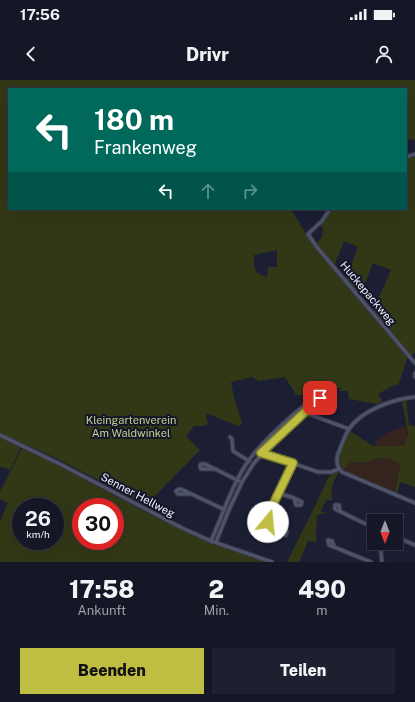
<!DOCTYPE html>
<html lang="de">
<head>
<meta charset="utf-8">
<style>
	:root { --surface:#151727; --page:#1e202f; --text:#f1f3f6; --muted:#9d9fa7; --line:#343644; --accent:#bfbe42 }
	body { margin:0; font-family:"Public Sans",sans-serif; background:var(--page); color:var(--text); height:100vh; display:flex; flex-direction:column; font-size:15px; white-space:nowrap }
	* { box-sizing:border-box; margin:0 }
	p { font-size:13px; color:var(--muted) }
	.icon { flex:none; width:22px; height:22px; fill:none; stroke:currentColor; stroke-width:2; stroke-linecap:round; stroke-linejoin:round }
	.map { position:relative; height:482px; overflow:hidden }
	.side { display:flex; flex-direction:column; background:var(--surface); flex:1 }
	.side>* { flex:none }
	.guide { position:absolute; left:8px; top:8px; width:399px; height:122px; border-radius:0px; box-shadow:0 4px 16px #0002,0 0 0 1px var(--line); background:#00695c; color:#fff; overflow:hidden }
	.needle { width:26px; rotate:180deg }
	.tools { position:absolute; left:367px; top:434px; display:grid; gap:8px }
	.tools a { display:grid; place-items:center; width:36px; height:36px; border-radius:0px; background:var(--surface); box-shadow:0 4px 16px #0002,0 0 0 1px var(--line); font-size:20px }
	.speed { position:absolute; left:12px; top:418px; display:flex; gap:8px; font-size:20px; font-weight:700; text-align:center }
	.speed>* { display:grid; place-content:center; width:52px; height:52px; border-radius:50%; background:var(--surface); box-shadow:0 4px 16px #0002,0 0 0 1px var(--line); line-height:1 }
	.speed small { font-size:10px; font-weight:400 }
	.speed .limit { border:6px solid #d22; background:#fff; color:#111 }
	.pin { position:absolute; display:grid; place-items:center; width:34px; height:34px; color:#fff; margin:-17px; border-radius:8px; box-shadow:0 2px 6px #0006 }
	.me { position:absolute; width:44px; margin:-22px; rotate:17deg; stroke-linejoin:round; filter:drop-shadow(0 0 3px #0008) }
	.turn { display:flex; align-items:center; gap:14px; height:84px; padding:0 20px; font-size:18px }
	.turn .icon { width:52px; height:52px; stroke-width:2.5 }
	.turn b { display:block; font-size:28px; line-height:34px }
	.lanes { display:flex; align-items:center; height:38px; padding:0 20px; background:#0003; justify-content:center; gap:20px; direction:ltr }
	.lanes .off { opacity:.35 }
	.eta { display:flex; justify-content:space-evenly; align-items:center; height:68px; text-align:center }
	.eta b { font-size:24px; font-weight:800; line-height:28px }
	.cta { display:flex; gap:8px; margin-top:auto; padding:8px 20px }
	.cta a { flex:1; height:46px; border-radius:0px; background:var(--accent); color:#111; font-size:16px; font-weight:800; line-height:46px; text-align:center }
	.cta a+a { background:var(--page); color:var(--text) }
	.status { display:flex; justify-content:space-between; align-items:center; height:28px; padding:0 20px; background:var(--surface); direction:ltr }
	.status svg { height:11px; fill:currentColor }
	header { display:flex; justify-content:space-between; align-items:center; height:52px; padding:0 20px; background:var(--surface); font-size:18px; font-weight:800 }
	.map>svg:first-child { display:block }
	.education { fill:#35231e }
	.green { fill:#323816; fill-rule:evenodd }
	.lines { fill:none; stroke-linecap:round; stroke-linejoin:round }
	.minor-casing { stroke:#3a3b4d; stroke-width:5 }
	.minor { stroke:#4e536a; stroke-width:3 }
	.route-casing { stroke:#7c7c2b; stroke-width:10 }
	.route { stroke:#bfbe42; stroke-width:7 }
	.labels { text-anchor:middle; stroke-width:4; stroke-linejoin:round; paint-order:stroke }
	.street-label { font-size:11px; fill:#eff1fd; stroke:#131629 }
	.park-label { font-size:11px; fill:#c6d38d; stroke:#131629 }
</style>
</head>
<body>
<div class="status"><b>17:56</b><svg viewBox="0 0 49 12"><path d="M0 12V9h3v3zM5 12V6h3v6zM10 12V3h3v9zM15 12V0h3v12zM26 1h20v11H26zM47 4h2v5h-2z"/></svg></div>
<header><svg class="icon" aria-label="back" viewBox="0 0 24 24"><path d="M15 5l-7 7 7 7"/></svg>Drivr<svg class="icon" aria-label="person" viewBox="0 0 24 24"><circle cx="12" cy="8" r="4"/><path d="M4 21q1-7 8-7t8 7"/></svg></header>
<div class="map">
<svg width="415" height="482" viewBox="0 0 415 482">
	<rect width="100%" height="100%" fill="#1c1f34"/>
	<!-- education -->
	<g class="education">
		<path d="M406,346L407,355L405,366H378L375,361L391,351Z"/>
		<path d="M386,378L400,383L397,403L394,413L343,390L351,381L364,384L374,379Z"/>
	</g>
	<!-- green -->
	<g class="green">
		<path d="M0,0H415V60L406,59V9H9V129H294L292,131L305,152L316,164L322,157L323,148L320,145L331,129H406V76L415,74V272L411,276H408L398,306L396,304L378,314L383,322L377,324L349,319L348,311H340L341,308H329L326,309L322,307L310,318L303,315H296L285,297L259,301L252,297L231,302L234,317L242,343L238,346L206,333L208,344L204,346H194L186,356L200,370L146,425L58,379L0,353ZM344,161L358,167L346,199L334,186ZM277,170V187H268L267,197L257,193L254,187V175ZM373,183L391,190L373,231L360,216Z"/>
		<path d="M406,320L409,345L415,346V407L400,402L397,414L394,413L397,403L400,384C396,382 390,378 385,378C369,378 367,387 351,381L343,390C333,379 344,362 350,351L373,366H405L407,355L408,356V354L402,321Z"/>
		<path d="M0,357L21,367L10,390L0,386Z"/>
		<path d="M22,368C73,392 121,420 171,445C202,460 235,471 268,482H0V441L8,423L0,419V412ZM21,427H55V461H21ZM81,427H115V461H81Z"/>
		<path d="M337,392L339,393C332,400 331,410 332,420H326L321,431L326,433L317,435L316,453L317,462L308,461L299,482H287L316,424L328,398L333,393Z"/>
	</g>
	<g class="lines">
		<defs>
			<g id="minor">
				<path d="M406,77L415,74"/>
				<path d="M330,129L322,141L308,154L316,166L415,283"/>
				<path d="M415,293V297"/>
				<path d="M415,317C393,319 362,330 349,349C345,355 343,362 340,369C336,377 335,385 342,392L415,423"/>
				<path d="M303,332L349,349"/>
				<path d="M0,355L62,385L182,448L211,461L272,482"/>
				<path d="M230,357L232,359L233,371L249,381"/>
				<path d="M260,372L318,392H331L339,389"/>
				<path d="M216,389H201L200,386L201,384H205L239,401"/>
				<path d="M278,413L294,418L296,425H301L302,422L294,418"/>
				<path d="M191,414H178L176,411L179,409L183,410L221,428L225,429"/>
				<path d="M340,431L339,425H335V429L374,448"/>
				<path d="M279,448L287,451L286,455L281,454L279,448C273,446 266,445 267,437L293,383"/>
				<path d="M396,457L415,465"/>
				<path d="M211,461C223,434 232,404 249,380C266,357 289,339 310,320"/>
				<path d="M216,462L229,430L242,402L254,383L277,358L327,312"/>
				<path d="M380,463L382,482"/>
				<path d="M334,466L332,461L328,460L329,465L371,482"/>
			</g>
		</defs>
		<!-- minor casing -->
		<use href="#minor" class="minor-casing"/>
		<!-- minor -->
		<use href="#minor" class="minor"/>
	</g>
	<g class="lines">
		<defs>
			<path id="route" d="M268,442L267,437L293,383L261,373L320,318"/>
		</defs>
		<!-- route casing -->
		<use href="#route" class="route-casing"/>
		<!-- route -->
		<use href="#route" class="route"/>
	</g>
	<g class="labels">
		<!-- street labels -->
		<g class="street-label">
			<text transform="translate(368 213) rotate(50)" y="4">Huckepackweg</text>
			<text transform="translate(138 415) rotate(28)" y="4">Senner Hellweg</text>
		</g>
		<!-- park labels -->
		<g class="park-label">
			<text x="131" y="344">Kleingartenverein<tspan x="131" dy="13">Am Waldwinkel</tspan></text>
		</g>
	</g>
</svg>
<div class="tools">
<a><svg class="needle" viewBox="-14 -14 28 28"><path d="M0-13l5 13h-10z" fill="#e53935"/><path d="M0 13l5-13h-10z" fill="#9d9fa7"/></svg></a>
</div>
<div class="speed"><div>26<small>km/h</small></div><div class="limit">30</div></div>
<div class="pin" style="left:320px;top:318px;background:#d93025"><svg class="icon" aria-label="arrive" viewBox="0 0 24 24"><path d="M6 21V4h12l-3 4 3 4H6"/></svg></div>
<svg class="me" style="left:268px;top:442px" viewBox="-20 -20 40 40"><circle r="19" fill="#fff"/><path d="M0-13L10 11 0 6-10 11z" fill="#bfbe42"/></svg>
<div class="guide">
<div class="turn"><svg class="icon" aria-label="left" viewBox="0 0 24 24"><path d="M17 20v-9H6M10 6l-5 5 5 5"/></svg><div><b>180 m</b>Frankenweg</div></div>
<div class="lanes"><svg class="icon" aria-label="left" viewBox="0 0 24 24"><path d="M17 20v-9H6M10 6l-5 5 5 5"/></svg><svg class="icon off" aria-label="ahead" viewBox="0 0 24 24"><path d="M12 20V5M6 11l6-6 6 6"/></svg><svg class="icon off" aria-label="right" viewBox="0 0 24 24"><path d="M7 20v-9h11M14 6l5 5-5 5"/></svg></div>
</div>
</div>
<section class="side">
<div class="eta">
<div><b>17:58</b><p>Ankunft</p></div>
<div><b>2</b><p>Min.</p></div>
<div><b>490</b><p>m</p></div>
</div>
<div class="cta"><a>Beenden</a><a>Teilen</a></div>
</section>
</body>
</html>
